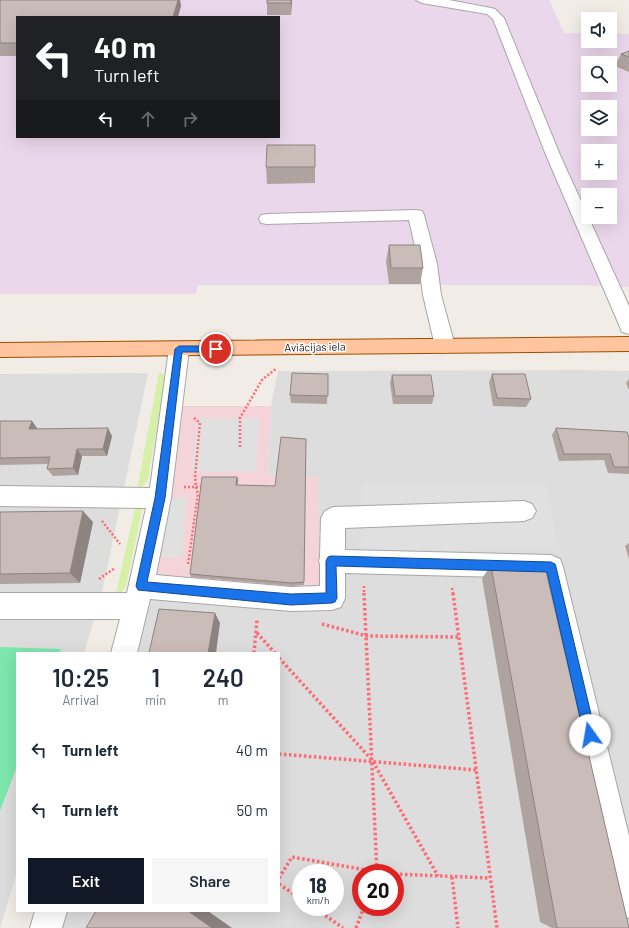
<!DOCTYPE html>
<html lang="en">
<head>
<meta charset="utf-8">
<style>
	:root { --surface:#fff; --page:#f6f6f7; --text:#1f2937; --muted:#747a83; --accent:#111827 }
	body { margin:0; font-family:Barlow,sans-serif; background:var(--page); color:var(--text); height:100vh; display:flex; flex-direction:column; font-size:15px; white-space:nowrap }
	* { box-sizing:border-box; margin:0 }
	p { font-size:13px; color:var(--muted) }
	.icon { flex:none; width:22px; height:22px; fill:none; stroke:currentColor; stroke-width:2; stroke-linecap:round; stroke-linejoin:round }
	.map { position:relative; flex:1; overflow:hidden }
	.drawer { position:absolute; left:16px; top:652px; width:264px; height:260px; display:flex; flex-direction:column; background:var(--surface); border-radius:0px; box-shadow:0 4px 16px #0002 }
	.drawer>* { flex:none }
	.top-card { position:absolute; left:16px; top:16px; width:264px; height:122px; border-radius:0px; box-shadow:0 4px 16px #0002; background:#202124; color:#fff; overflow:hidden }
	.tools { position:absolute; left:581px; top:12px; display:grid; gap:8px }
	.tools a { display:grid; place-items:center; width:36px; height:36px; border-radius:0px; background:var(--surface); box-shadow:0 4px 16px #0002; font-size:20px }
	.speed { position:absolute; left:292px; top:864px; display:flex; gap:8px; font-size:20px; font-weight:700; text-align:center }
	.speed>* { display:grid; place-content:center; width:52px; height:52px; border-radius:50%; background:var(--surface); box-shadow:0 4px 16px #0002; line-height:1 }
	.speed small { font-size:10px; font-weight:400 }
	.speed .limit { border:6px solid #d22; background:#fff; color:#111 }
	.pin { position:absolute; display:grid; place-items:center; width:34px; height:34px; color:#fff; margin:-17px; border:2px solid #fff; border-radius:50%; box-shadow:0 1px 4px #0007 }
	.me { position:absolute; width:44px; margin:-22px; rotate:347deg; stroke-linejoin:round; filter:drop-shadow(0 0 3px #0008) }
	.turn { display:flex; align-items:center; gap:14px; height:84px; padding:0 12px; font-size:18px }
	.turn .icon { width:52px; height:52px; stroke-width:2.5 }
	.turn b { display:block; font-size:28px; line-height:34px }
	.lanes { display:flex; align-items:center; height:38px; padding:0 12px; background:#0003; justify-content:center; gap:20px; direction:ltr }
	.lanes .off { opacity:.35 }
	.eta { display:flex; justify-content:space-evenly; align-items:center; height:68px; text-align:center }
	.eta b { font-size:24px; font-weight:600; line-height:28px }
	.cta { display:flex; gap:8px; margin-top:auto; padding:8px 12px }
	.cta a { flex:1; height:46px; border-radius:0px; background:var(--accent); color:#fff; font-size:16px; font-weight:600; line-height:46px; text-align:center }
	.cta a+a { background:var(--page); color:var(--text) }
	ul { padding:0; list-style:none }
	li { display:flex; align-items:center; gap:12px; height:60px; padding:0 12px }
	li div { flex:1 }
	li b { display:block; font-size:15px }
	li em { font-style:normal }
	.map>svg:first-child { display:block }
	.residential { fill:#dedddd; fill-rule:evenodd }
	.commercial { fill:#f4d4d8 }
	.industrial { fill:#ebd7eb; fill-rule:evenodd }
	.grass { fill:#d7f0a8 }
	.pitch { fill:#7de7ad }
	.parking { fill:#e0e0e0 }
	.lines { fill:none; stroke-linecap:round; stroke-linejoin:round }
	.minor-casing { stroke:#a7a7a7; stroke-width:2 }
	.major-casing { stroke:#9d4e00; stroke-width:2 }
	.path-far1 { stroke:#ff6a73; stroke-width:2.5; stroke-dasharray:2 2; stroke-linecap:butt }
	.path { stroke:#ff6a73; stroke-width:3.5; stroke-dasharray:2.5 2.5; stroke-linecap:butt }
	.minor { fill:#fff; fill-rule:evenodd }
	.major { fill:#ffc59e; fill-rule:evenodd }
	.wall { fill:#aea39f }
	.shaded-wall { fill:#8d8482 }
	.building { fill:#cabdb9; stroke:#8d8482 }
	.route { fill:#1a73e8; stroke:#114b97 }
	.labels { text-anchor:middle; stroke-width:3; stroke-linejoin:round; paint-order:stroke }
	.street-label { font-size:11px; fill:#202020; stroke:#fff }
</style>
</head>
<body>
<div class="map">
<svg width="629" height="928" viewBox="0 0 629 928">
	<rect width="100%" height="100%" fill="#f2ece6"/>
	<!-- residential -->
	<g class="residential">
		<path d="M579,370L629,371V928H59L63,911H279V653H134L151,589L267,476L271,406L278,371ZM301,873H335V907H301ZM361,873H395V907H361Z"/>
		<path d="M148,373L101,597L84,653H17V872L0,928V374Z"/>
	</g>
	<!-- commercial -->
	<path class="commercial" d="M182,406H271L267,476H318L319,594L151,589Z"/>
	<!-- industrial -->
	<path class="industrial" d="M0,0H549L564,33H588V41H610V34H629V287L579,285H198L196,294H0ZM17,17H279V137H17ZM588,63H610V85H588ZM588,107H610V129H588ZM588,151H610V173H588ZM588,195H610V217H588Z"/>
	<!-- grass -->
	<g class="grass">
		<path d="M159,372L164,375L165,379L148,479L144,485L137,490Z"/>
		<path d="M136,504L140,507L142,510L126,586L122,592L115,597Z"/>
	</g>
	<!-- pitch -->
	<path class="pitch" d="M0,647L61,649L59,653H17V766L0,811Z"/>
	<!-- parking -->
	<g class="parking">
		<path d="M198,418H259L256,472H191L197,421Z"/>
		<path d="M546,482L559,550H361V483Z"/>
		<path d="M187,497L181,557L161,558L170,498Z"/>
	</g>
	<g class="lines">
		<defs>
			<g id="minor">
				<path d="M416,0H449L491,8L495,9L504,18L560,155L629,306V334L622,332L620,327L546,155L493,19L487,14L422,3Z"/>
				<path d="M416,210L422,211L424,215L437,264L441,295L455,346L452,351L445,353L438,351L435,346L423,295L419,264L409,220L267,224L261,223L259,219L261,215L267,214Z"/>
				<path d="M179,342L186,344L189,349L171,498L156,575L291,587L320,586V564L319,561L320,557L321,518L325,511L333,507L524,501L532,504L536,511L532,518L524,521L345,528V550L551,555L560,559L563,567L629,836V918L618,913L613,902L541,578L345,573V598L341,607L332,610L291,611L150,599L137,653H111L120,619H0V593H127L146,508L0,506V486L150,488L169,349L172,344Z"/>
				<path d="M35,911H67L62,928H30Z"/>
			</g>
			<path id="major" d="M629,337V351L0,357V343Z"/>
		</defs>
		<!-- minor casing -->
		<use href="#minor" class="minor-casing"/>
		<!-- major casing -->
		<use href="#major" class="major-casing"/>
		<!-- path-far1 -->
		<g class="path-far1">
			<path d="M194,418L200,423L195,477L196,487L203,486"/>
			<path d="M240,447V418L262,380L277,368"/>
			<path d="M184,487H196L198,494L188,565"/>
			<path d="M102,521L120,544"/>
			<path d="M99,579L115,568"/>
			<path d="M364,586V594"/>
			<path d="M452,588L453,594"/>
		</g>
		<!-- path -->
		<g class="path">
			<path d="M364,593L377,873"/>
			<path d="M453,593L497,928"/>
			<path d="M322,624L367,636L458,637"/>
			<path d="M257,633L275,653"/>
			<path d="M254,653L257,620"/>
			<path d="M279,658L372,760L438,876"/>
			<path d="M279,754L476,770"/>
			<path d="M395,874L489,878"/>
			<path d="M452,877L458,928"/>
			<path d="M279,878L292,857L383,873"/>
			<path d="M279,884L301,899"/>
			<path d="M313,907L343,928"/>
			<path d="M356,928L364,907"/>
		</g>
		<!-- minor -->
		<use href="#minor" class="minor"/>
		<!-- major -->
		<use href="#major" class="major"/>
	</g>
	<!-- wall -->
	<g class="wall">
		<path d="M0,0H180L181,6L17,17V56H0Z"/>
		<path d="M292,0L291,15H267V3Z"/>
		<path d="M629,51V72L615,66L621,54Z"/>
		<path d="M266,167H315V183L267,184Z"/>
		<path d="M389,245L423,268L420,284H389L386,261Z"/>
		<path d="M328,374L327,404L291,403L290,395Z"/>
		<path d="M492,374L531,399L526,407L493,406L489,382Z"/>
		<path d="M392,375L434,396L432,404H393L390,383Z"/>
		<path d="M629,379V390L626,383Z"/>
		<path d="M0,421L37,428V429L112,436L107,456H82L78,475L53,476L47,469L48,464L0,465Z"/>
		<path d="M556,428L629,438V474L608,473L604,460L559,461L552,435Z"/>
		<path d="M306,439L304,585L291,586L191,577L190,574L237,477L238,480L237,485L275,486Z"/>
		<path d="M0,512L93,522L80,583L0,584Z"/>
		<path d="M629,543V559L625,546Z"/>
		<path d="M491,566L629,928H552L540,922L482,578Z"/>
	</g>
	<!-- shaded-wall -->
	<g class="shaded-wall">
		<path d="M178,0H180L181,6L178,17H173Z"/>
		<path d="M291,0H292L291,15Z"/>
		<path d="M32,421L37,428L35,437L29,429Z"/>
		<path d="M108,428L112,436L107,456L103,449Z"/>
		<path d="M77,449L82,456L78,475L73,468Z"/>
		<path d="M237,477L238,480L237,488L236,485Z"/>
		<path d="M83,511L93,522L80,583L70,573Z"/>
		<path d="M215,613L220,623L216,653H208Z"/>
		<path d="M188,911H208L232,928H212Z"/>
	</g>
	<!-- building -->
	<g class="building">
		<path d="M0,0H178L173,17H17V43H0Z"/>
		<rect x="267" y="0" width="24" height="3"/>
		<path d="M629,51V57L621,54Z"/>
		<path d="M267,145H315V167H266Z"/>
		<path d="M389,245H420L423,268H391Z"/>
		<path d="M292,373L328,374V396L290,395Z"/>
		<path d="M492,374H525L531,399L497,398Z"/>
		<path d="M392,375H431L434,396H395Z"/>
		<path d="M0,421H32L29,429L108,428L103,449H77L73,468L47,469L50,457L0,458Z"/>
		<path d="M556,428L627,432L629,438V467H614L610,454H564Z"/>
		<path d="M281,437L306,439L304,582L291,583L190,574L202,477H237L236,485L275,486Z"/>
		<path d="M83,511L70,573L0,574V512Z"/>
		<path d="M491,566L545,567L629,928H557Z"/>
		<path d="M159,609L215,613L208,653H149Z"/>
		<path d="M96,911H188L212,928H86Z"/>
	</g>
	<!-- route -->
	<path class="route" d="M179,346H216L220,349L216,352H182L165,498L147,582L291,594L326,593V561L328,557L331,556L551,562L555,564L556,567L596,735L594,739L590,741L586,739L584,735L547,572L336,566L337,598L335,602L332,603L291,605L138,590L136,586L155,498L175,349Z"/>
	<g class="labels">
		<!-- street labels -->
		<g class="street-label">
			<text transform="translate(315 347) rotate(-1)" y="4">Aviācijas iela</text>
		</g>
	</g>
</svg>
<div class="tools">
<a><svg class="icon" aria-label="sound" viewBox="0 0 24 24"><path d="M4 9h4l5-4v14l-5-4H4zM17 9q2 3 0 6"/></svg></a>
<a><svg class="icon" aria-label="search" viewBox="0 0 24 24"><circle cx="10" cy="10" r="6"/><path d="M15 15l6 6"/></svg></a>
<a><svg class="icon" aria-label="layers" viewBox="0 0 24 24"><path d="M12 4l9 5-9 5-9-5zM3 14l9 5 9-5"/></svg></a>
<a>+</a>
<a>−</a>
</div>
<div class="speed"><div>18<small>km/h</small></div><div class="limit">20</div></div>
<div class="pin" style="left:216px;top:349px;background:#d93025"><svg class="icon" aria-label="arrive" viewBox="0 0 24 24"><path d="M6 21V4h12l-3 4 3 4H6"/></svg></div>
<svg class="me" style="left:590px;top:735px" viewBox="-20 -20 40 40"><circle r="19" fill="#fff"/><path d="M0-13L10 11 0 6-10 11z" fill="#1a73e8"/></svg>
<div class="top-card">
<div class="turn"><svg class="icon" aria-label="left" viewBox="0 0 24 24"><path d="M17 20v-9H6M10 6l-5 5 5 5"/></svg><div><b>40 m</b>Turn left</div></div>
<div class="lanes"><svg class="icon" aria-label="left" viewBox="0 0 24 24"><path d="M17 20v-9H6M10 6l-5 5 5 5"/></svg><svg class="icon off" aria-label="ahead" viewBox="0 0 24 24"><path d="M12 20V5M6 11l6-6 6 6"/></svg><svg class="icon off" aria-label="right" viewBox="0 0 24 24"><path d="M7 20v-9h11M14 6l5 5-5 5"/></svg></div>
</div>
<section class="drawer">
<div class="eta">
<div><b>10:25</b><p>Arrival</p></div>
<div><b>1</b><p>min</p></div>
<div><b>240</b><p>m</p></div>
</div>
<ul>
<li><svg class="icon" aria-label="left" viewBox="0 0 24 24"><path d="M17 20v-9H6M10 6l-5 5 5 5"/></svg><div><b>Turn left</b></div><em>40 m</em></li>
<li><svg class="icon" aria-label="left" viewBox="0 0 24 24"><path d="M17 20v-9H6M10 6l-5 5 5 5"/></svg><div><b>Turn left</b></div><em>50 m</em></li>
</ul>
<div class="cta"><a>Exit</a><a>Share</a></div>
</section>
</div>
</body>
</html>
